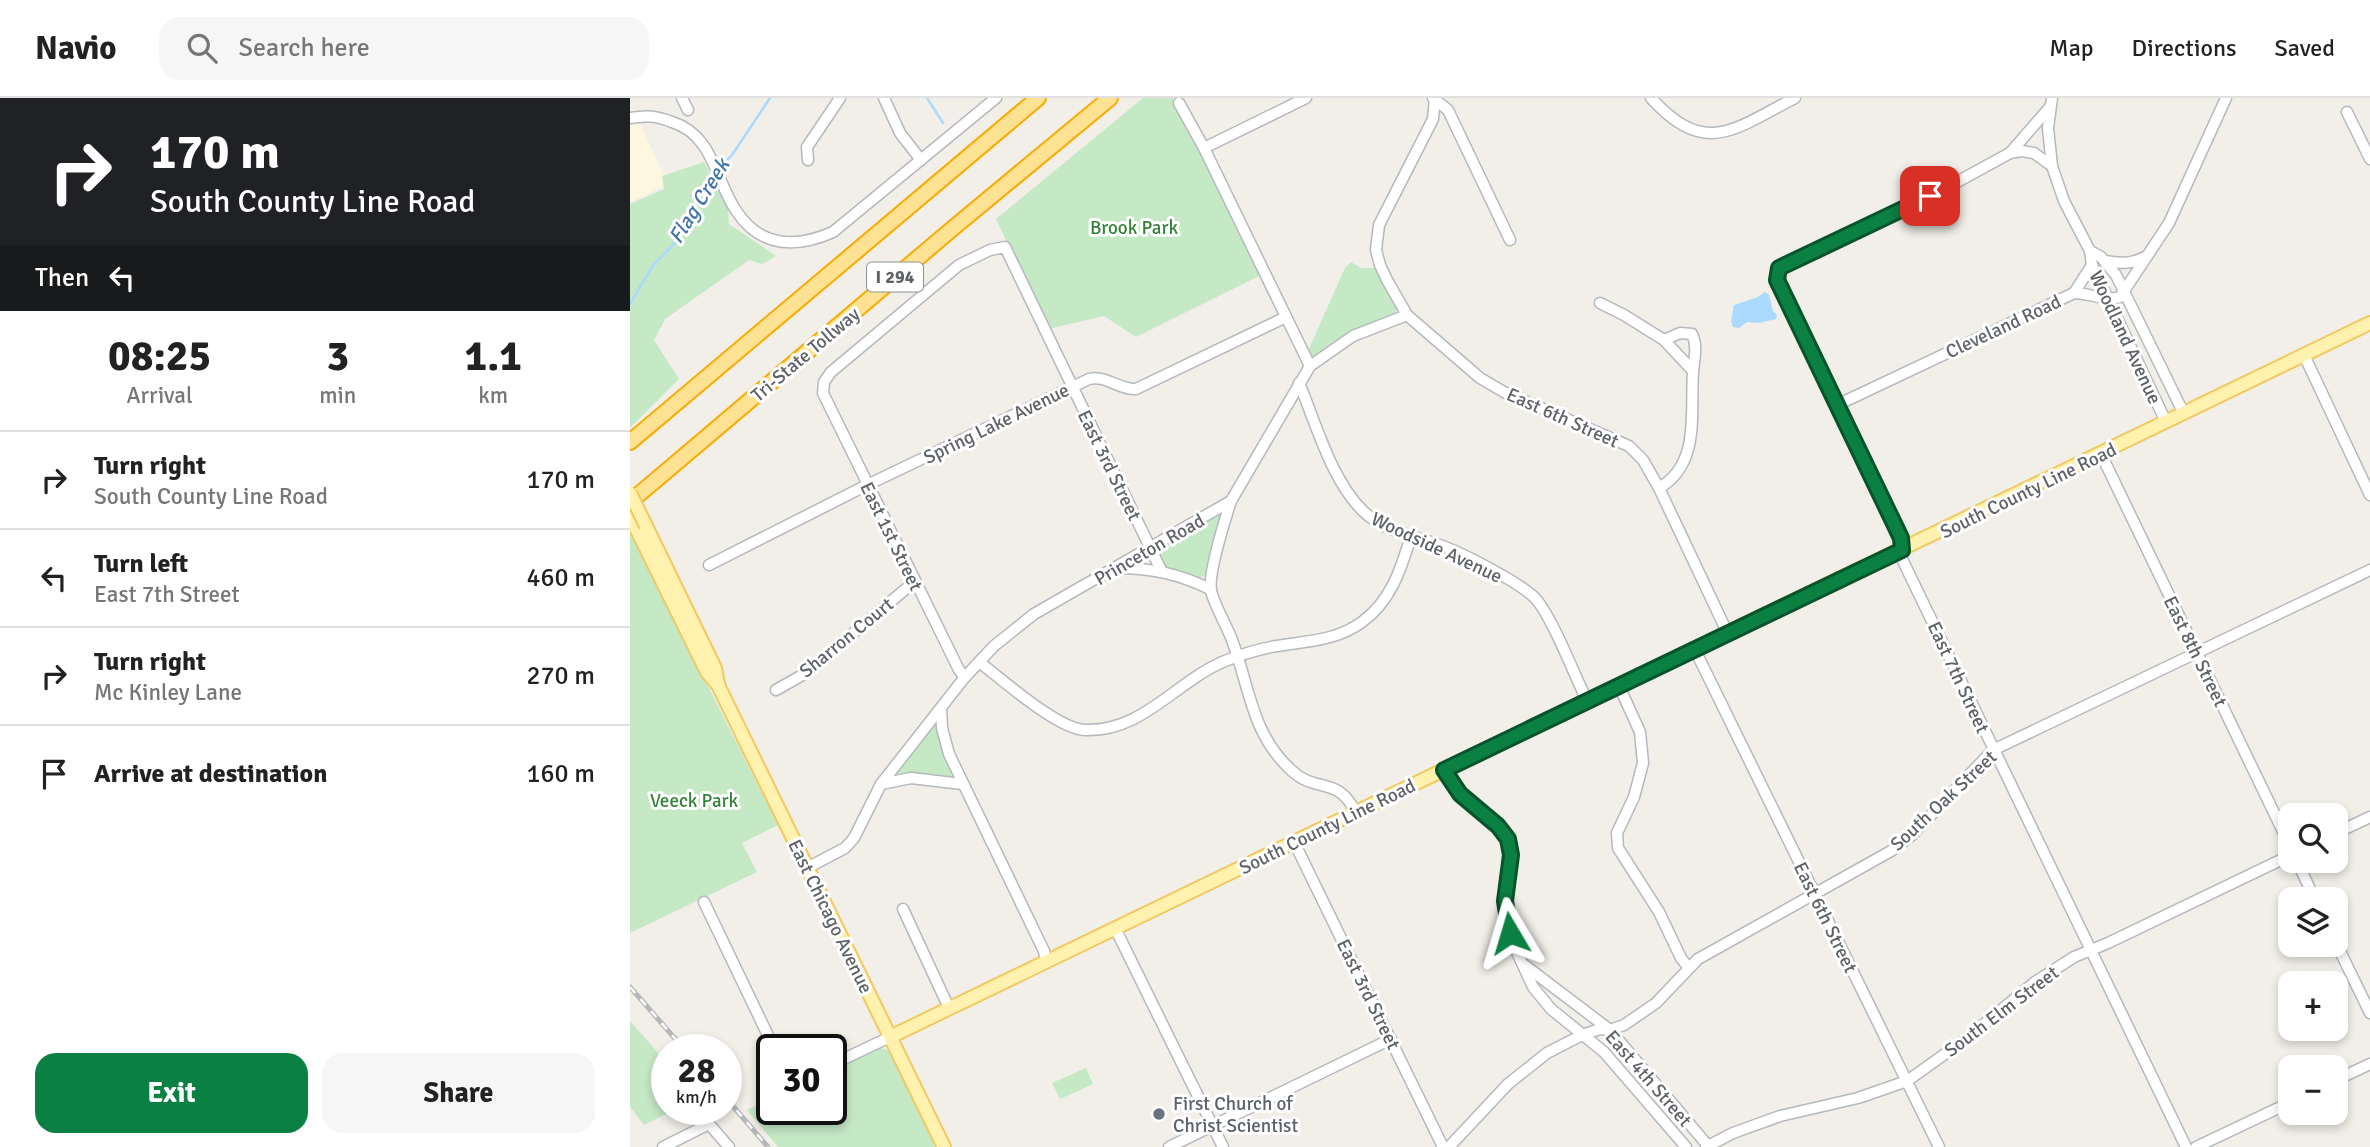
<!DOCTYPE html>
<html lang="en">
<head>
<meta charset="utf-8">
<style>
	:root { --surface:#fff; --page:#f6f6f6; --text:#222; --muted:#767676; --line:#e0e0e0; --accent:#0b8043 }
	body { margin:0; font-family:Signika,sans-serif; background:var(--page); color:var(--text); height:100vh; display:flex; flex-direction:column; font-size:26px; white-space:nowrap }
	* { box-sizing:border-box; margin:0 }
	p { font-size:23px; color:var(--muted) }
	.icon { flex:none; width:38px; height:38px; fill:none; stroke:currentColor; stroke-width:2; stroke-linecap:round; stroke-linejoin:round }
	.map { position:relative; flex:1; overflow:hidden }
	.drawer { display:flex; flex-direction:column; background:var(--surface); width:630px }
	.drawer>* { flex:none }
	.guide { background:#202124; color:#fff; overflow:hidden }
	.tools { position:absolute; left:1648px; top:705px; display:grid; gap:14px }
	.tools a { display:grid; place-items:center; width:70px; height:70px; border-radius:14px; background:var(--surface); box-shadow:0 4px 10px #0003; font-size:35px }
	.speed { position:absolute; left:21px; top:936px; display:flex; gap:14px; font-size:35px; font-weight:700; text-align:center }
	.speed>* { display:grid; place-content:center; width:91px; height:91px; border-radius:50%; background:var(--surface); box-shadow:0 4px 10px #0003; line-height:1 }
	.speed small { font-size:18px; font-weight:400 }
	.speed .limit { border:4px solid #111; border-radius:10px; background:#fff; color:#111 }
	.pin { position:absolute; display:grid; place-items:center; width:60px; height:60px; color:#fff; margin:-30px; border-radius:14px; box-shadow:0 4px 10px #0006 }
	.me { position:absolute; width:77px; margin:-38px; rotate:353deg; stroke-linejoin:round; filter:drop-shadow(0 0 5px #0008) }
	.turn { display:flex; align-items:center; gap:24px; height:147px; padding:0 35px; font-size:32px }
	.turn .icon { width:91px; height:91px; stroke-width:2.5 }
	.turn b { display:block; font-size:49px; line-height:60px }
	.then { display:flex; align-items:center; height:66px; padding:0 35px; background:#0003; gap:14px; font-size:26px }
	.eta { display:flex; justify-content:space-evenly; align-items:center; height:119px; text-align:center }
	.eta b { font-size:42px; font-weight:700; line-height:49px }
	.cta { display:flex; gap:14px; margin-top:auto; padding:14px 35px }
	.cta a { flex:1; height:80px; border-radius:21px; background:var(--accent); color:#fff; font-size:28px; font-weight:700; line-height:80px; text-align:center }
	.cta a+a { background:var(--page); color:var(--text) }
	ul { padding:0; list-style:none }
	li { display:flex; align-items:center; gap:21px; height:98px; padding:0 35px; border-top:2px solid var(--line) }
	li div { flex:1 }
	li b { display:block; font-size:26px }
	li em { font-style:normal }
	header { display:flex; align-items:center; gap:42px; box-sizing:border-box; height:98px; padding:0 35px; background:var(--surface); border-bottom:2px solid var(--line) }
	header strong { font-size:33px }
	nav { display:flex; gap:38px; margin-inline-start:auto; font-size:24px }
	.search { width:490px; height:63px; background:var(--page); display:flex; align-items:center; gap:18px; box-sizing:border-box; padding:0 24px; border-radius:21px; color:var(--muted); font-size:26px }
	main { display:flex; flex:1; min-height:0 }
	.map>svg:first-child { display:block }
	.commercial { fill:#fef7e0 }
	.green { fill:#c5e8c5 }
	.water { fill:#aadaff }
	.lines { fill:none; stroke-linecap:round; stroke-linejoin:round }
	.stream { stroke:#aadaff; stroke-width:2.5 }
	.minor-casing { stroke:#b5b8bc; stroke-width:13 }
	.major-casing { stroke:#f2c960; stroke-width:16 }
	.highway-casing { stroke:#f9ab00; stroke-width:18 }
	.minor { stroke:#fff; stroke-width:10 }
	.major { stroke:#fff2af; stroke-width:12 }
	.highway { stroke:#fde293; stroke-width:14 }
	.rail-casing { stroke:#b6b7b8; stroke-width:5 }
	.rail { stroke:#fff; stroke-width:2.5; stroke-dasharray:8; stroke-linecap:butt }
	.major-bridge-casing { stroke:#f2c960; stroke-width:16; stroke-linecap:butt }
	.major-bridge { stroke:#fff2af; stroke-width:12 }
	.route-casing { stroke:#07532c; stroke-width:18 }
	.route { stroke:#0b8043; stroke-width:12 }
	.worship-dot { fill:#6b7280; stroke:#fff; stroke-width:2.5 }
	.labels { text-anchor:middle; stroke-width:6; stroke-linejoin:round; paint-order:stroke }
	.shield { fill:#fff; stroke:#8f9295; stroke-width:2 }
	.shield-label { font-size:18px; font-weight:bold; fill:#5f6368 }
	.park-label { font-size:19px; fill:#348238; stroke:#fff }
	.street-label { font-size:19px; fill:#5f6368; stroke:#fff }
	.worship-label { font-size:19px; fill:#5b616d; stroke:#fff; text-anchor:start }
	.water-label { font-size:21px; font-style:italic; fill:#4174aa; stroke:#fff }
</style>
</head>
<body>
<header>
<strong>Navio</strong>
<div class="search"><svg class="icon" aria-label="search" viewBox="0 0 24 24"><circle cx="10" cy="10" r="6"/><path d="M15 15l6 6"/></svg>Search here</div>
<nav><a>Map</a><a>Directions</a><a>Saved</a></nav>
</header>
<main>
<section class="drawer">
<div class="guide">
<div class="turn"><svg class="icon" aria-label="right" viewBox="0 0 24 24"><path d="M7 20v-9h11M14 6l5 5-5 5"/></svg><div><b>170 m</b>South County Line Road</div></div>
<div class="then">Then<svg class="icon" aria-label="left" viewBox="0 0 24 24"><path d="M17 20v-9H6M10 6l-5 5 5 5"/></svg></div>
</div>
<div class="eta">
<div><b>08:25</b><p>Arrival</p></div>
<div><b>3</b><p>min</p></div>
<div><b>1.1</b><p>km</p></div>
</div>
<ul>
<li><svg class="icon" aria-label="right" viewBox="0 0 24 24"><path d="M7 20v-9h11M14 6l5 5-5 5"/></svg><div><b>Turn right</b><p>South County Line Road</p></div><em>170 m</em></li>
<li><svg class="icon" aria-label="left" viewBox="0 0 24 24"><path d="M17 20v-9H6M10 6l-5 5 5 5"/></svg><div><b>Turn left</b><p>East 7th Street</p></div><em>460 m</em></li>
<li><svg class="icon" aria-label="right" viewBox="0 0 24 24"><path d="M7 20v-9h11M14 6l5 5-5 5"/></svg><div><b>Turn right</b><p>Mc Kinley Lane</p></div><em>270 m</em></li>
<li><svg class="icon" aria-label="arrive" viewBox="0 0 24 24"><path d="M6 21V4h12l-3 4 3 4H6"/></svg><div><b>Arrive at destination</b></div><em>160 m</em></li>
</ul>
<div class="cta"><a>Exit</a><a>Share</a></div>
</section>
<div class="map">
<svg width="1740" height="1049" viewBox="0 0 1740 1049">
	<rect width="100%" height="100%" fill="#f1efe8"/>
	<!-- commercial -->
	<path class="commercial" d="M8,21L38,86L0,104V22Z"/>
	<!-- green -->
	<g class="green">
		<path d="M513,0H543L631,177L506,239L474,218L418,231L366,121Z"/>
		<path d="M74,64L98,112L99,126L146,158L132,166L119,162L35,221L24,242L49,281L0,330V106L34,91L32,78Z"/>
		<path d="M721,164L731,170H748L767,207L766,213L762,219L709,245L706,242L696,249L698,252L686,260L683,259L678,253L715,170Z"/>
		<path d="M591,414L576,478L566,480L533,467L527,455L528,451Z"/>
		<path d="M0,433L148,727L112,745L127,774L0,835Z"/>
		<path d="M304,625L307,627L311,650L323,680L284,675L268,676L266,674Z"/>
		<path d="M0,923L37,965V1012H44L14,1027L0,1009Z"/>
		<path d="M251,950L261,953L307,1049H148L117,1012L142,1000V1012H201V973Z"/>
		<path d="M456,970L463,986L430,1001L422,985Z"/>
	</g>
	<!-- water -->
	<path class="water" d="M1135,194L1139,197L1143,213L1147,217L1146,221L1128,225L1117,224L1109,230L1103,229L1101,223L1104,207L1128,199Z"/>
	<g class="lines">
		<!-- stream -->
		<g class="stream">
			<path d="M297,0L313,25"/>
			<path d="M90,70L102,57L140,0"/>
			<path d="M0,206L23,167L44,146L78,83L86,75"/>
		</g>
		<defs>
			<g id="minor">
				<path d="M52,0L58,12"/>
				<path d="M254,0L270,35L291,62"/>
				<path d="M803,0L818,12L880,142"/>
				<path d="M805,0L803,21L749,127L746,152L750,167L757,182L777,217L850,280L874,294L999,348L1013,362L1029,390L1098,536"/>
				<path d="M1021,0C1076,60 1104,31 1165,0"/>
				<path d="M1422,0L1418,30L1422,68L1434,103L1460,153L1462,167L1536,324"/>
				<path d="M549,5L574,50L680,268"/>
				<path d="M1717,14L1740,61"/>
				<path d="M0,20C16,17 27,18 42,24C84,37 85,83 107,114C131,150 167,150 203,134L366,0"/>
				<path d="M574,50L676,0"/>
				<path d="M1380,55L1420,9"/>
				<path d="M178,62L177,49L210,0"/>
				<path d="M1422,68L1404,55L1392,53L1380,55L1316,90L1149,170L1147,182L1271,440L1272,461L1556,1049"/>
				<path d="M1460,153L1471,159L1486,177L1554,316"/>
				<path d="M1475,163C1491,166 1503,166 1517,158"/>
				<path d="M1444,195L1462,167"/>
				<path d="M970,205L994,217L1034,242L1063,273"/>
				<path d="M1674,257L1740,397"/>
				<path d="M669,285C686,325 701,382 733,413C755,435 788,438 815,449C836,457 888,484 904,499C920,515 942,571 953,594L954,605"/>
				<path d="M1207,307L1444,195C1459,195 1477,204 1490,199L1539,125L1596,0"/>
				<path d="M1471,356L1661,750"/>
				<path d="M1029,390C1071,366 1060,314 1063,274C1064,260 1068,249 1062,236L1050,235L1034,242"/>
				<path d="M601,403C595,421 578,476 581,492C583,505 597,528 602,542C620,590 621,635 661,672C686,696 708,677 726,715"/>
				<path d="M79,467L237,387L459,281C477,277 489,292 506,291L656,219"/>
				<path d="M487,470C522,470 549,476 580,491"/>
				<path d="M1065,552L1309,1049"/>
				<path d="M349,564C372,581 427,631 455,632C513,634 546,583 595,563C610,557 626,552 641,549C673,543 705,544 732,524C761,503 771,471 781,438"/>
				<path d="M335,579L329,572L193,295L194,284L201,274L329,167L360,152L375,149L531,472"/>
				<path d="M989,588L1010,634L1013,665L1004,699L987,735L988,750L1029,814L1051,860L1058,869"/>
				<path d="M146,592L176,575L284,484"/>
				<path d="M311,610L312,630L319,656L414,853L416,863"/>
				<path d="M814,672L830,696L872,732L878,741L881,757L876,790V818L884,848L903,889L921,911L974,954L1056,1049"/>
				<path d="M251,686L335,579L364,548L404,516L601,403L680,268L723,238L777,217"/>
				<path d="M1706,735L1740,719"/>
				<path d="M664,744L813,1049"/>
				<path d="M1667,763L1685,802"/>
				<path d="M177,770L215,750L224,740L251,686L281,680L332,686"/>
				<path d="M74,804L145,952"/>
				<path d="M273,811L319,910"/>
				<path d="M485,830L593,1049"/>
				<path d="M1706,845L1740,915"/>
				<path d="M893,866L980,932L1079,1049"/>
				<path d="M201,967L260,939"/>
				<path d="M1706,982L1740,966"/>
				<path d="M33,1049L79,1026L99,1049"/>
				<path d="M539,1049L761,941"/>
				<path d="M819,1049L878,986L917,955L952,937L970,931L980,932L994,927L1026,905L1068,861L1261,753L1282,737L1363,652L1740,472"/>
				<path d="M1076,1049L1103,1035L1150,1018L1228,1000L1277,983L1336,941L1405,884L1444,859L1478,845L1661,757"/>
				<path d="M1566,1049L1661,1004"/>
			</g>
			<g id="major">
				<path d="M0,418L77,574L88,587L314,1049"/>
				<path d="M16,428L85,570L88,586"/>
				<path d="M260,939L1740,225"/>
			</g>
			<g id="highway">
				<path d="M0,344L408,0"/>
				<path d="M0,404L322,131L480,0"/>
			</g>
		</defs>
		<!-- minor casing -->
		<use href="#minor" class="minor-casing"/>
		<!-- major casing -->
		<use href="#major" class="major-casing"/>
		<!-- highway casing -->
		<use href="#highway" class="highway-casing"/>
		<!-- minor -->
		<use href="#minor" class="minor"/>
		<!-- major -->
		<use href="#major" class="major"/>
		<!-- highway -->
		<use href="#highway" class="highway"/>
		<defs>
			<g id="rail">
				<path d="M0,889L55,952"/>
				<path d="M96,1000L138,1049"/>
			</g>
		</defs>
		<!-- rail casing -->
		<use href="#rail" class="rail-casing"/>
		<!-- rail -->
		<use href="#rail" class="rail"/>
		<defs>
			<path id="major-bridge" d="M0,395L16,428"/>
		</defs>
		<!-- major-bridge casing -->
		<use href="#major-bridge" class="major-bridge-casing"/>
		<!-- major-bridge -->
		<use href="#major-bridge" class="major-bridge"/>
	</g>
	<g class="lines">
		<defs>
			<path id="route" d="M880,835L875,803L881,757L878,741L868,728L830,696L814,672L1272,452L1271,440L1147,182L1149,170L1300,98"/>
		</defs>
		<!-- route casing -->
		<use href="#route" class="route-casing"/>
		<!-- route -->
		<use href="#route" class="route"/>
	</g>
	<!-- markers -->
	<circle class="worship-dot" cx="529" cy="1016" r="7"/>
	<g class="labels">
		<!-- shield labels -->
		<rect class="shield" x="237" y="164.5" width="56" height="29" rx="5"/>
		<g class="shield-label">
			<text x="265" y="185">I 294</text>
		</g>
		<!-- park labels -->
		<g class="park-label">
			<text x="504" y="136">Brook Park</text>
			<text x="64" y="709">Veeck Park</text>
		</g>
		<!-- street labels -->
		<g class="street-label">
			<text transform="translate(1373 228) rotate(-25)" y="7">Cleveland Road</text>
			<text transform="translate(1496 239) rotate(65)" y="7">Woodland Avenue</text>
			<text transform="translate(175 256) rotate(-40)" y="7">Tri-State Tollway</text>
			<text transform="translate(933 319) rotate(24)" y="7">East 6th Street</text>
			<text transform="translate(366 325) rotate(-26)" y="7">Spring Lake Avenue</text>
			<text transform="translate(480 367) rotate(64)" y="7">East 3rd Street</text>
			<text transform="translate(1398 392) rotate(-26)" y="7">South County Line Road</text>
			<text transform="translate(262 438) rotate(64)" y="7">East 1st Street</text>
			<text transform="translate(807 449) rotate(25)" y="7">Woodside Avenue</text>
			<text transform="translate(519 451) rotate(-30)" y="7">Princeton Road</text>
			<text transform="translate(216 539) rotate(-39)" y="7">Sharron Court</text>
			<text transform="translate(1566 553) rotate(64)" y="7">East 8th Street</text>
			<text transform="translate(1329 579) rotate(65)" y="7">East 7th Street</text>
			<text transform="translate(1313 702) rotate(-43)" y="7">South Oak Street</text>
			<text transform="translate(697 728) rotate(-26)" y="7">South County Line Road</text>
			<text transform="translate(201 818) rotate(64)" y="7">East Chicago Avenue</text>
			<text transform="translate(1196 819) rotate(64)" y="7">East 6th Street</text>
			<text transform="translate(739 896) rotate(64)" y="7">East 3rd Street</text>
			<text transform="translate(1371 913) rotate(-37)" y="7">South Elm Street</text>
			<text transform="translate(1019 980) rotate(49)" y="7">East 4th Street</text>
		</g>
		<!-- worship labels -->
		<g class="worship-label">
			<text x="543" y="1012">First Church of<tspan x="543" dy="22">Christ Scientist</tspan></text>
		</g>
		<!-- water labels -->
		<g class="water-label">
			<text transform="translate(69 103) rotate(-58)" y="7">Flag Creek</text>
		</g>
	</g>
</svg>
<div class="tools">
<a><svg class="icon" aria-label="search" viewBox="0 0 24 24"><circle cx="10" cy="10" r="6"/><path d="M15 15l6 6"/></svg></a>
<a><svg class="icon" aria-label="layers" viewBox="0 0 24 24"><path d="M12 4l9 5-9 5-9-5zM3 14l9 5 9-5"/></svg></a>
<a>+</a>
<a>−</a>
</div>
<div class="speed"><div>28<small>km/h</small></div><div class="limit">30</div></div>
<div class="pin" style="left:1300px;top:98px;background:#d93025"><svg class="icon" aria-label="arrive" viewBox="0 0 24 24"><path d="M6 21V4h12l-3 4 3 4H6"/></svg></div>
<svg class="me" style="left:880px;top:835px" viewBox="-20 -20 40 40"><path d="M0-17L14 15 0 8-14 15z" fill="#0b8043" stroke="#fff" stroke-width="4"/></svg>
</div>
</main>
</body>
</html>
